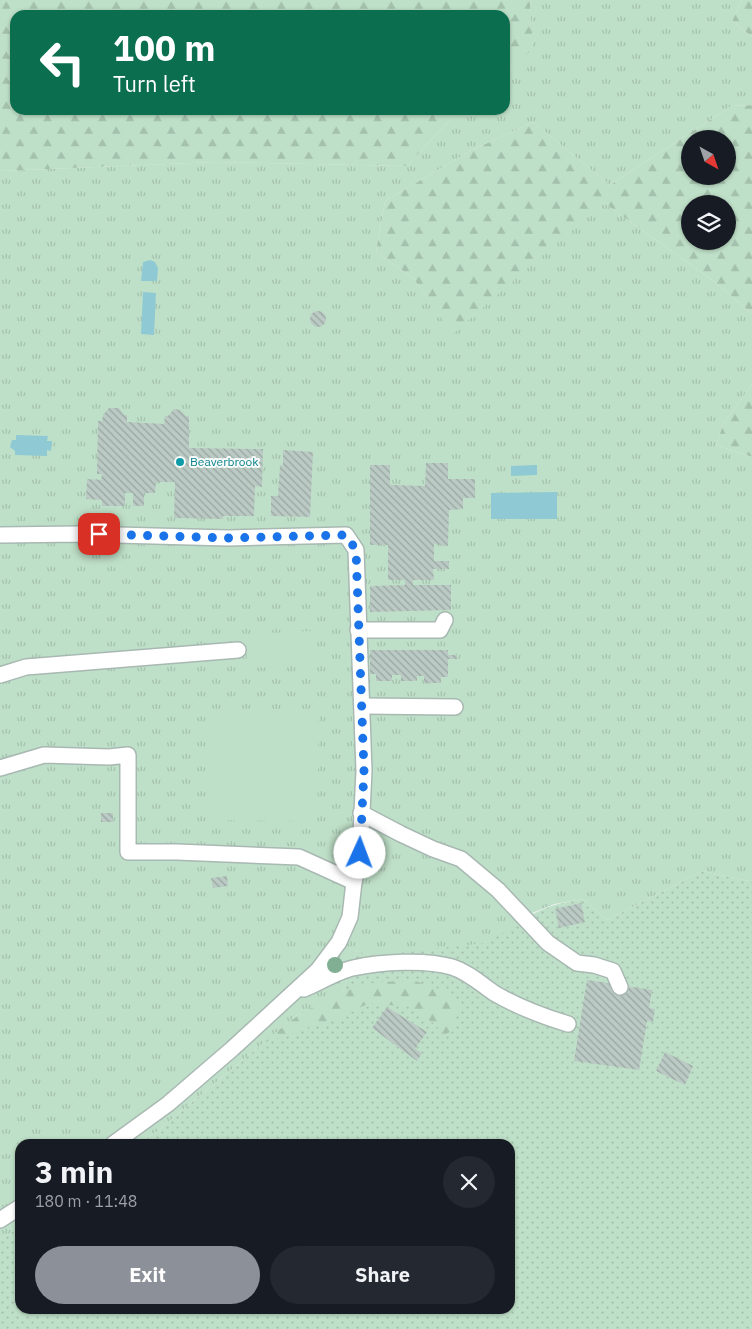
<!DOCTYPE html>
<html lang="en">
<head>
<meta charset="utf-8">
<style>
	:root { --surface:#171b24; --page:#242831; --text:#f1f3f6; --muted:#9ea1a6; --accent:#8c9099 }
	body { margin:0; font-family:"IBM Plex Sans",sans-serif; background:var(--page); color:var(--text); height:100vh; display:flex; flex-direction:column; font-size:19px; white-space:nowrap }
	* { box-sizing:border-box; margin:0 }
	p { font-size:16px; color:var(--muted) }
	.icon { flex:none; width:28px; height:28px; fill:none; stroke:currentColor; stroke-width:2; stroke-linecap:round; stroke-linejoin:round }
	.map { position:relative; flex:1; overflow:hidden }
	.sheet { position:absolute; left:15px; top:1139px; width:500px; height:175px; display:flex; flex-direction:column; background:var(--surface); border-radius:15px; box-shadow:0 1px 4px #0004 }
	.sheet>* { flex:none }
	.banner { position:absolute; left:10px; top:10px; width:500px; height:105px; border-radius:15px; box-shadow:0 1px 4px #0004; background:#0b6e4f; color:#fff; overflow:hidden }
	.needle { width:32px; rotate:140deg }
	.tools { position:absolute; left:681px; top:130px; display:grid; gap:10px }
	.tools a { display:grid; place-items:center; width:55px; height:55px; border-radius:50%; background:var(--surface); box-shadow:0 1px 4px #0004; font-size:25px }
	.pin { position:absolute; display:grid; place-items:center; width:42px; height:42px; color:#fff; margin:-21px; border-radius:10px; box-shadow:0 2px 8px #0006 }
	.me { position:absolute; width:55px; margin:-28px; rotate:2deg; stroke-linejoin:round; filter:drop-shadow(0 0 4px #0008) }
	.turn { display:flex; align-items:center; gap:18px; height:105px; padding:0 20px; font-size:22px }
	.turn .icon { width:65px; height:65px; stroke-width:2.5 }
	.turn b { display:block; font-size:35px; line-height:42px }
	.round { display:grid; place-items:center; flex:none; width:52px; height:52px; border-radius:26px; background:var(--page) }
	.overview { display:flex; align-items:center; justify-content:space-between; height:85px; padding:0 20px }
	h1 { font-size:30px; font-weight:800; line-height:38px }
	.action { display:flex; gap:10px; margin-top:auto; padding:10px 20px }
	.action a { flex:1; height:58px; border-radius:30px; background:var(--accent); color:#fff; font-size:20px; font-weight:800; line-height:58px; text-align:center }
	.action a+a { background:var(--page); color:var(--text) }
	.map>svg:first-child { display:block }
	.grass { fill:url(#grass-dots) }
	.forest { fill:url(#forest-firs); fill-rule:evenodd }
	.park { fill:url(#park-tufts) }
	.pitch { fill:#bfe0c8 }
	.water { fill:#8ec9d4 }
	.building { fill:url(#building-back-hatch) }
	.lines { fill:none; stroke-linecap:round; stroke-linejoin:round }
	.minor-casing { stroke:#a8b8b2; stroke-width:18 }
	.minor { stroke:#fff; stroke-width:15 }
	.tree { fill:#80af93 }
	.route { stroke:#1a73e8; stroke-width:9; stroke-dasharray:0 16.2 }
	.culture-dot { fill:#0f9aa8; stroke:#f7fbf9; stroke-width:2 }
	.labels { text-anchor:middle; stroke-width:4; stroke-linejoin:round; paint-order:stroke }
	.culture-label { font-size:12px; fill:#0d838f; stroke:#f7fbf9; text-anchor:start }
</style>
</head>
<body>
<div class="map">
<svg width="752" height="1329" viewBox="0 0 752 1329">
	<defs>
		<pattern id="grass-dots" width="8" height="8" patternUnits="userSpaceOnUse" patternTransform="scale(1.25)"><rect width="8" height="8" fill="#bfe0c8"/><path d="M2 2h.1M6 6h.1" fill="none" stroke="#a4c1ad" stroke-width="1.8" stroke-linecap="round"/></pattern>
		<pattern id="forest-firs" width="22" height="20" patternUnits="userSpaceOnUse" patternTransform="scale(1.25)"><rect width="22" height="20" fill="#bfe0c8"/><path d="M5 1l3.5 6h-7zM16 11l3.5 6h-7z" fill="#a4c1ad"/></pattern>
		<pattern id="park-tufts" width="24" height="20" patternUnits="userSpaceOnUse" patternTransform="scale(1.25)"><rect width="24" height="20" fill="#bfe0c8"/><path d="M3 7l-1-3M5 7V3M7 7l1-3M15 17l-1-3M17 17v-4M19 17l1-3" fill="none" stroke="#a4c1ad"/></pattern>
		<pattern id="building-back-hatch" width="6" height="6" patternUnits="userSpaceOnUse" patternTransform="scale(1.25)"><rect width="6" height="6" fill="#bbcac4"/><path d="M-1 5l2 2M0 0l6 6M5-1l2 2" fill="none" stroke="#98a6a0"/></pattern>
	</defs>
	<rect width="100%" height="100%" fill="#e6efeb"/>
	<!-- grass -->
	<path class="grass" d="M702,871L749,881L752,879V1329H0V1240L20,1226V1309H510V1144H138L156,1132L297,1015L343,992L356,950L372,956L403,952L518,925C540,907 556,904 583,899L607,920Z"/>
	<!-- forest -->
	<g class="forest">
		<path d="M0,0H530L534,49L505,73V15H15V110H459L407,166L215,162L0,171Z"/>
		<path d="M742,0H752V37L732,21Z"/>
		<path d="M752,105V314L711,279L604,203L453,335L413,278L376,252L385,201L470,151L533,122L610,185L731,106ZM690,139H728V176H690ZM690,204H728V241H690Z"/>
		<path d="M752,384V457L716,445L723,424Z"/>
		<path d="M415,981L444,991L460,1008L450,1032L444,1035L435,1024L409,1007L369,1003L338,1019L262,1043C294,1017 331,990 373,983C386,981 401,982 415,981Z"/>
	</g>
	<!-- park -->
	<path class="park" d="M530,0H742L732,21L752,37V105L731,106L610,185L533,122L470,151L385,201L376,252L413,278L453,334L532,264L604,203L711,279L752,314V384L723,424L716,445L752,457V880L749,881L702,871L607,920L583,899L554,904L532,913L518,925L484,943L372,956L356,950L343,992L297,1015L156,1132L138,1144H20V1226L0,1240V171L215,162L407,166L459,110H505V73L533,49Z"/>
	<!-- pitch -->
	<g class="pitch">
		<path d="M312,631L313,665L247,668L246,634Z"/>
		<path d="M208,710L319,712L317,821L207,820Z"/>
	</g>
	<!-- water -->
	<g class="water">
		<path d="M150,260L155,262L158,268L157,281H141L143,262Z"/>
		<path d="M143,292L156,293L154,335L141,334Z"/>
		<path d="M16,435L48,436L47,441H52L51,451L47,450V456L15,455V451L10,447L12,440H16Z"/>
		<path d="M537,465V475L511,476V466Z"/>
		<path d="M557,492V519H491V493Z"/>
	</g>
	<!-- building -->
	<g class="building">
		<circle cx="318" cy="319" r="8"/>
		<path d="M109,408H119L124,415H127V422L164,424L165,416H168L174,409L180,410L186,416H189V448L263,449L262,487L255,486L254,516H223V519L174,518L175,482H156L155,493H144V506H133V493H125V506H102V500L86,499L87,479L101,480L102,474H97L98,421H102L103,415Z"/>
		<path d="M283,450L313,452L310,517L271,516V496H278L280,465H283Z"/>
		<path d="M426,463H448V479H475V498H463V509L449,510L448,546L434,544V561H449V569H433L434,580H413V585H451V610L370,612V586L405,585V580H388V545H370V465H390V485L425,486Z"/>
		<path d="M370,650H448V655H457V659H448V677H441V683H424V676H417V681H401V675H392V681H376V674H370Z"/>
		<rect x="101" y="813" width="12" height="9"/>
		<path d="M227,876L228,886L213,888L211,878Z"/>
		<path d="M581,903L585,922L559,928L555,909Z"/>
		<path d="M587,980L652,990L649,1008L655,1009L653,1022L647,1021L639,1070L574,1061Z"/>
		<path d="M387,1007L427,1032L415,1049L422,1053L417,1061L372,1028Z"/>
		<path d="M665,1052L693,1066L685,1085L656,1071Z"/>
	</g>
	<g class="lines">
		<defs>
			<g id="minor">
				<path d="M0,535L80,534L228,538L346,535L356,550L364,771L360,853L354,882L350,917L339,942L318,970L232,1049L168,1104L113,1144"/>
				<path d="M358,630H440L445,620"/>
				<path d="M0,675L26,667L238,650"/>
				<path d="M363,706L455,707"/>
				<path d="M0,768L44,755L109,757L128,755V852H177L299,857L354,882"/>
				<path d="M361,813L401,834L433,849L461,859L498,890L548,943L577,963L594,965L613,971L620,987"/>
				<path d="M304,989C319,983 338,971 353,968C380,962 425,959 452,967C468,972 481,984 494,993C518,1007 542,1016 568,1024"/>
				<path d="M0,1220L20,1207"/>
			</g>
		</defs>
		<!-- minor casing -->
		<use href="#minor" class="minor-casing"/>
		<!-- minor -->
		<use href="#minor" class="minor"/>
	</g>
	<!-- trees -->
	<circle class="tree" cx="335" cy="965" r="8"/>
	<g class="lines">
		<!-- route -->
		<path class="route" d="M99,534L228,538L346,535L356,550L364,771L360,853"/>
	</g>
	<!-- markers -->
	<circle class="culture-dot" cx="180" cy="462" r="5"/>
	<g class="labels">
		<!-- culture labels -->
		<g class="culture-label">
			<text x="190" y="466">Beaverbrook</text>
		</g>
	</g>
</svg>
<div class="tools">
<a><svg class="needle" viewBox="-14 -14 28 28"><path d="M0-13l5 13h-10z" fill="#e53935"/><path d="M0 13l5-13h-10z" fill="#9ea1a6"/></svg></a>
<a><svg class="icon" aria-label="layers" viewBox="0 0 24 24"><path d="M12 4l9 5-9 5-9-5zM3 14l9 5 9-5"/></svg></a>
</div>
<div class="pin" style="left:99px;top:534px;background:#d93025"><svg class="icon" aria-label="arrive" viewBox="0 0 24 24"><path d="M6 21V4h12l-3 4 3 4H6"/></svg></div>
<svg class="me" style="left:360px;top:853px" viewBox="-20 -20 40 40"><circle r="19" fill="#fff"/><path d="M0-13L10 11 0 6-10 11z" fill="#1a73e8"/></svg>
<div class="banner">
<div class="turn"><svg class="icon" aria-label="left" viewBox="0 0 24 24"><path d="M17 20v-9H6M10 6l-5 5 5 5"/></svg><div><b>100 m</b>Turn left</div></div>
</div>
<section class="sheet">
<div class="overview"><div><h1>3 min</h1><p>180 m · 11:48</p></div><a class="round"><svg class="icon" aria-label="close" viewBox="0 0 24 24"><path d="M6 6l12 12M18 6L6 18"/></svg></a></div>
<div class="action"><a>Exit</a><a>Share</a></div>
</section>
</div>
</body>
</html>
